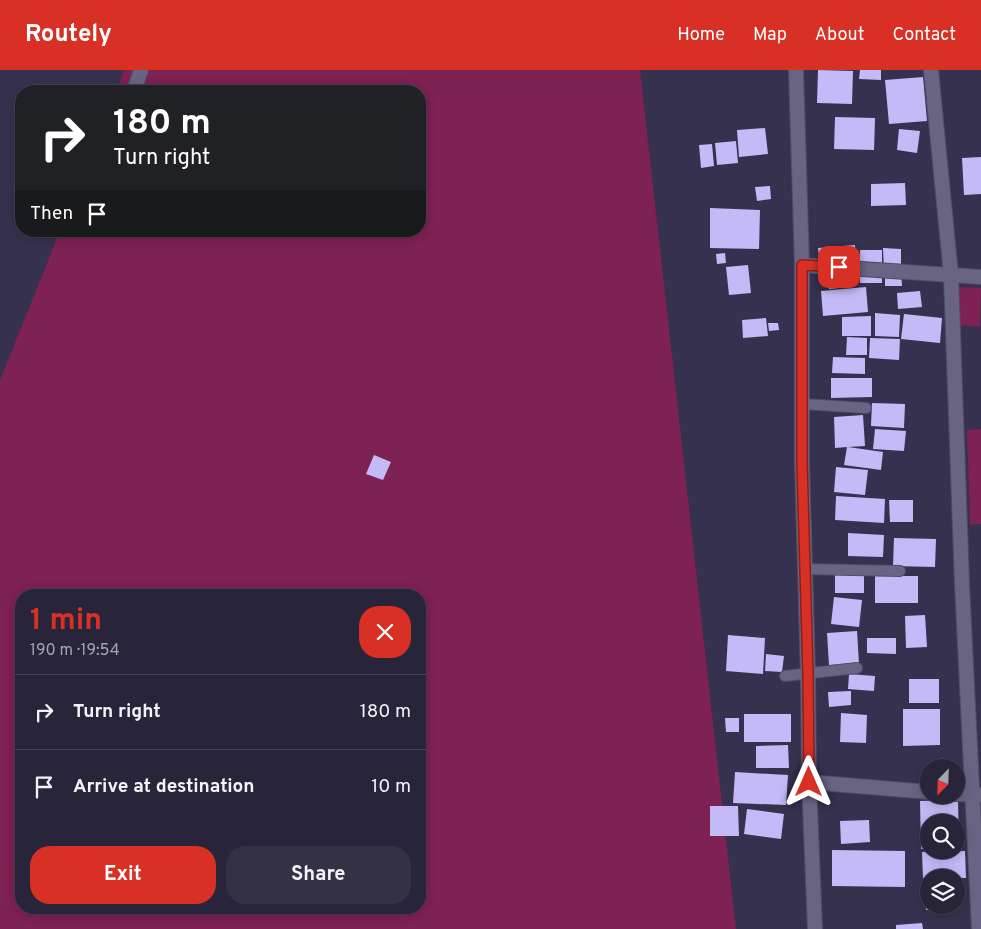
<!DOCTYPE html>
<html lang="en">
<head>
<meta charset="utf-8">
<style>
	:root { --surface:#28253a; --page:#343145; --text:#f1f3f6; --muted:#a5a5af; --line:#444254; --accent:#d93025 }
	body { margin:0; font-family:Overpass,sans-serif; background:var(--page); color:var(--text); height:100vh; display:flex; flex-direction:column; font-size:19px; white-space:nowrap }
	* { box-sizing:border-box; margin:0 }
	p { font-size:16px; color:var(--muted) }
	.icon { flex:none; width:28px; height:28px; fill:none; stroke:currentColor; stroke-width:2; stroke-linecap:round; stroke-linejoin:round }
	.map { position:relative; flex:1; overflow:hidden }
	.panel { position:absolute; left:15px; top:519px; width:411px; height:325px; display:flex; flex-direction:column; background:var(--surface); border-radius:20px; box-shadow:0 2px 12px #0003,0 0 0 1px var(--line) }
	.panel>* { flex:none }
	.top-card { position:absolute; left:15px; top:15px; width:411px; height:152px; border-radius:20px; box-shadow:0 2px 12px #0003,0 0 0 1px var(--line); background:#202124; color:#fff; overflow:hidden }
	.needle { width:32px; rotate:203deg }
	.buttons { position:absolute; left:920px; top:689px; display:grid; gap:10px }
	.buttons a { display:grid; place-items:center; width:45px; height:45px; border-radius:50%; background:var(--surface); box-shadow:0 2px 12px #0003,0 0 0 1px var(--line); font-size:25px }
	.pin { position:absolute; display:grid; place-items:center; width:42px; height:42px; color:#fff; margin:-21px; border-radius:10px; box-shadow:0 2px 8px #0006 }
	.me { position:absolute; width:55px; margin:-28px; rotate:0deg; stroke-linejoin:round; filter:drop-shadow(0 0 4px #0008) }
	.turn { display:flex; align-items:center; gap:18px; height:105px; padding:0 15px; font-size:22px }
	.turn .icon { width:65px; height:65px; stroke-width:2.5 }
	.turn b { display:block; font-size:35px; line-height:42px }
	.then { display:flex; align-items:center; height:48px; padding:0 15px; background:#0003; gap:10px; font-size:19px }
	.round { display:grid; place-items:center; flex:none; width:52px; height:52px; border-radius:20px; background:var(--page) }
	.head { display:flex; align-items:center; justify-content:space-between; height:85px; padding:0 15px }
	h1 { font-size:30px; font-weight:700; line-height:38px; color:var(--accent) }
	.action { display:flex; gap:10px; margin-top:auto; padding:10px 15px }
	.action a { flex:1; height:58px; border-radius:20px; background:var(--accent); color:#fff; font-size:20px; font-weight:700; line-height:58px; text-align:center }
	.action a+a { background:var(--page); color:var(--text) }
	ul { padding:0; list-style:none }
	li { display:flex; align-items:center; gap:15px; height:75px; padding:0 15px; border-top:1px solid var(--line) }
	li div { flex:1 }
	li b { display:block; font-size:19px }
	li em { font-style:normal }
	header { display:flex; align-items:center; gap:30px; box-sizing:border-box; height:70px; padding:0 25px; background:var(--accent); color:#fff }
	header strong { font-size:24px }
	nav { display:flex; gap:28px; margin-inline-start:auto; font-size:18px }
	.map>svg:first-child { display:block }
	.green { fill:#7e2153; fill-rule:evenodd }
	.building { fill:#c4baf8 }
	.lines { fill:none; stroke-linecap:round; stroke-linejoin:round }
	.service-casing { stroke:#524d64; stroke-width:12 }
	.minor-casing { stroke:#524d64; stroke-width:16 }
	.tertiary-casing { stroke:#524d64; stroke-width:16 }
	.service { stroke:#696484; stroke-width:10 }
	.minor { stroke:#696484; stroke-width:14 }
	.tertiary { stroke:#696484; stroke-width:14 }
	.route-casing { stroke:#8d1f18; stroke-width:12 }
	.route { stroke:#d93025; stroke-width:9 }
</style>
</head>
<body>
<header>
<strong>Routely</strong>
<nav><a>Home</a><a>Map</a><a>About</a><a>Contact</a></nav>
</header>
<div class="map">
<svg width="981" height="859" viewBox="0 0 981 859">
	<rect width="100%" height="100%" fill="#36314e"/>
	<!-- green -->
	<g class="green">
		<path d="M124,0H640L736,859H0V310L60,161H420V21H116ZM21,525H420V838H21Z"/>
		<path d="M958,217L981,218L980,257L956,255Z"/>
		<path d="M981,359V454L970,455L967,360Z"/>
	</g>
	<!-- building -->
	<g class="building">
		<path d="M818,0L853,1L852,34L817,33Z"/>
		<path d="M860,0H881V10L859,9Z"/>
		<path d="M923,7L927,51L889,54L885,10Z"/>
		<path d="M835,47L875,48L874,80L834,79Z"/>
		<path d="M765,58L768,84L739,87L737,60Z"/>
		<path d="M899,59L920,61L917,83L897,80Z"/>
		<path d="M736,71L738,93L717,95L715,73Z"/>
		<path d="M712,74L714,96L701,98L699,75Z"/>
		<path d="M981,87V124L964,125L962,88Z"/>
		<path d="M905,113L906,135L871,136V114Z"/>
		<path d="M770,116L771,129L757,131L755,117Z"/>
		<path d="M710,138L760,140L759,179L710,178Z"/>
		<path d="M855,175L857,202L821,205L818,178Z"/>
		<path d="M883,178L901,179V200H884Z"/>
		<rect x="860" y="180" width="22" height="33"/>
		<path d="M725,183L726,193L717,194L716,184Z"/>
		<path d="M748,195L751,223L729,225L726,197Z"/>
		<path d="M885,201H901L902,216H885Z"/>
		<path d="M848,204L849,217L829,219L828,205Z"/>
		<path d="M866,217L868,242L823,246L821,221Z"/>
		<path d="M920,221L922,237L898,239L897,223Z"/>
		<path d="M875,243L900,245L899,267L875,266Z"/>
		<path d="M904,244L942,248L940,273L901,269Z"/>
		<path d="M871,246V266H842V247Z"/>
		<path d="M766,248L768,266L743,268L742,250Z"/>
		<path d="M768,253H778L779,260L769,261Z"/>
		<path d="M847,267L867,268V285H846Z"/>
		<path d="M870,268L900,269L899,290L869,288Z"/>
		<path d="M833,287L865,288V304L832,303Z"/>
		<path d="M831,308H872V327L831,328Z"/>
		<path d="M872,333L905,334L904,358L871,356Z"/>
		<path d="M863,345L865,376L848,377L883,382L881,400L844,395L847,377L835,378L834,347Z"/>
		<path d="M875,359L906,361L904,381L873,379Z"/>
		<path d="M374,385L391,392L383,410L366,404Z"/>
		<path d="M836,397L868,400L865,425L834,422Z"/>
		<path d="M836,426L885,429L884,453L835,450Z"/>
		<path d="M889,430H913V452H890Z"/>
		<path d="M848,463L884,465L883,487L848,486Z"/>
		<path d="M894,468L936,469L935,497L893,496Z"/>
		<rect x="835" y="503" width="29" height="20"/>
		<rect x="875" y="506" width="43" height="27"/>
		<path d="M834,527L862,530L859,557L831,554Z"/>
		<path d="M925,545L927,577L906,578L905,546Z"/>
		<path d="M857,561L859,594L829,595L827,563Z"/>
		<path d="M728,565L765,568L763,604L726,601Z"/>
		<path d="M867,568H896V584L867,583Z"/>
		<path d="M766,584L784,586L782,602L765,601Z"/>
		<path d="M849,604L875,606L874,621L848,619Z"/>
		<rect x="909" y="609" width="30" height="24"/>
		<path d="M851,621V635L829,637L828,622Z"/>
		<path d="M903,639H940V675L903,676Z"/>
		<path d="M841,643L867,645L866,673L840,672Z"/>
		<rect x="744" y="644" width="47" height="28"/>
		<path d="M725,648H739V662H726Z"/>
		<path d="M788,675L789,698H756V676Z"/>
		<path d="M735,702L788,705L786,735L733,733Z"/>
		<path d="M958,730L959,778H956V752H929V779H921L920,731Z"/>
		<path d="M710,736H738L739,766H710Z"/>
		<path d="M747,739L784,744L781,769L744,764Z"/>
		<path d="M869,750L870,772L841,774L840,751Z"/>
		<path d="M832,780L905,781V817L832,816Z"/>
		<path d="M965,781L966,808H929V809H923L922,782Z"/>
		<path d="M956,810H958L960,837L926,840L924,813L929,812V835H956Z"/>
		<path d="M922,853L923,859H896V855Z"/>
	</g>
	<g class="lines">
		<defs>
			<g id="service">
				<path d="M802,334L866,338"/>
				<path d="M804,499L900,501"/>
				<path d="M785,606L857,598"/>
			</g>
			<g id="minor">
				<path d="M931,0L951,205L962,514L979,859"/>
				<path d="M134,21L141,0"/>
				<path d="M802,195L981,207"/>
				<path d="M809,712L929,722"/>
				<path d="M956,724L981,725"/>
			</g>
			<path id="tertiary" d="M796,0L802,195V392L808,605L809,712L815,859"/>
		</defs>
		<!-- service casing -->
		<use href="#service" class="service-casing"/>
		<!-- minor casing -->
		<use href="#minor" class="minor-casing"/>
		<!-- tertiary casing -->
		<use href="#tertiary" class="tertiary-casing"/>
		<!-- service -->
		<use href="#service" class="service"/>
		<!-- minor -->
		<use href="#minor" class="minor"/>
		<!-- tertiary -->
		<use href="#tertiary" class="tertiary"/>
	</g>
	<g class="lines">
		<defs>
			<path id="route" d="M809,712L808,604L802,392V195L839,197"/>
		</defs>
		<!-- route casing -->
		<use href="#route" class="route-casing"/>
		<!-- route -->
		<use href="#route" class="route"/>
	</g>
</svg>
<div class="buttons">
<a><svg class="needle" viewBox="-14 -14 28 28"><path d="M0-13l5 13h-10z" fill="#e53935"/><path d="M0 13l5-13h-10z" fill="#a5a5af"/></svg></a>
<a><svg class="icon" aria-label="search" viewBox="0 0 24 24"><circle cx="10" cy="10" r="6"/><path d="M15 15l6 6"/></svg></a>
<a><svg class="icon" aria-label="layers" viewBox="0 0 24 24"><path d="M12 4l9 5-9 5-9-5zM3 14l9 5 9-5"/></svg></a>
</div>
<div class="pin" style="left:839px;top:197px;background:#d93025"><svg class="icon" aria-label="arrive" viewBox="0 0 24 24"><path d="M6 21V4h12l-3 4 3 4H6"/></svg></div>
<svg class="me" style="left:809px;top:712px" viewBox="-20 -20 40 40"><path d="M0-17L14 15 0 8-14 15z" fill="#d93025" stroke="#fff" stroke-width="4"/></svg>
<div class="top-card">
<div class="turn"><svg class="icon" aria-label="right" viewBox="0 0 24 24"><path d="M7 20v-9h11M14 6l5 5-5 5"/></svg><div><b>180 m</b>Turn right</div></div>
<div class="then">Then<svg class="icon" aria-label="arrive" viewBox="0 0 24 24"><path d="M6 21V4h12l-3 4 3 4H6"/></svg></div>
</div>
<section class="panel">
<div class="head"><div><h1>1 min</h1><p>190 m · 19:54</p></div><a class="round" style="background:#d93025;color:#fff"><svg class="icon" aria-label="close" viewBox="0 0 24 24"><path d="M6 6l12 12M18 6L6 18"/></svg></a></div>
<ul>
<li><svg class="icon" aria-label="right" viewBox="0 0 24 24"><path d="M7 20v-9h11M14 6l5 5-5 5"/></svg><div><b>Turn right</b></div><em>180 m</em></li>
<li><svg class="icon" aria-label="arrive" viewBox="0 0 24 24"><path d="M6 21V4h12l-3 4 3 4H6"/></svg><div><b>Arrive at destination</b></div><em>10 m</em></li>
</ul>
<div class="action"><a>Exit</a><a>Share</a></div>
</section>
</div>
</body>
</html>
